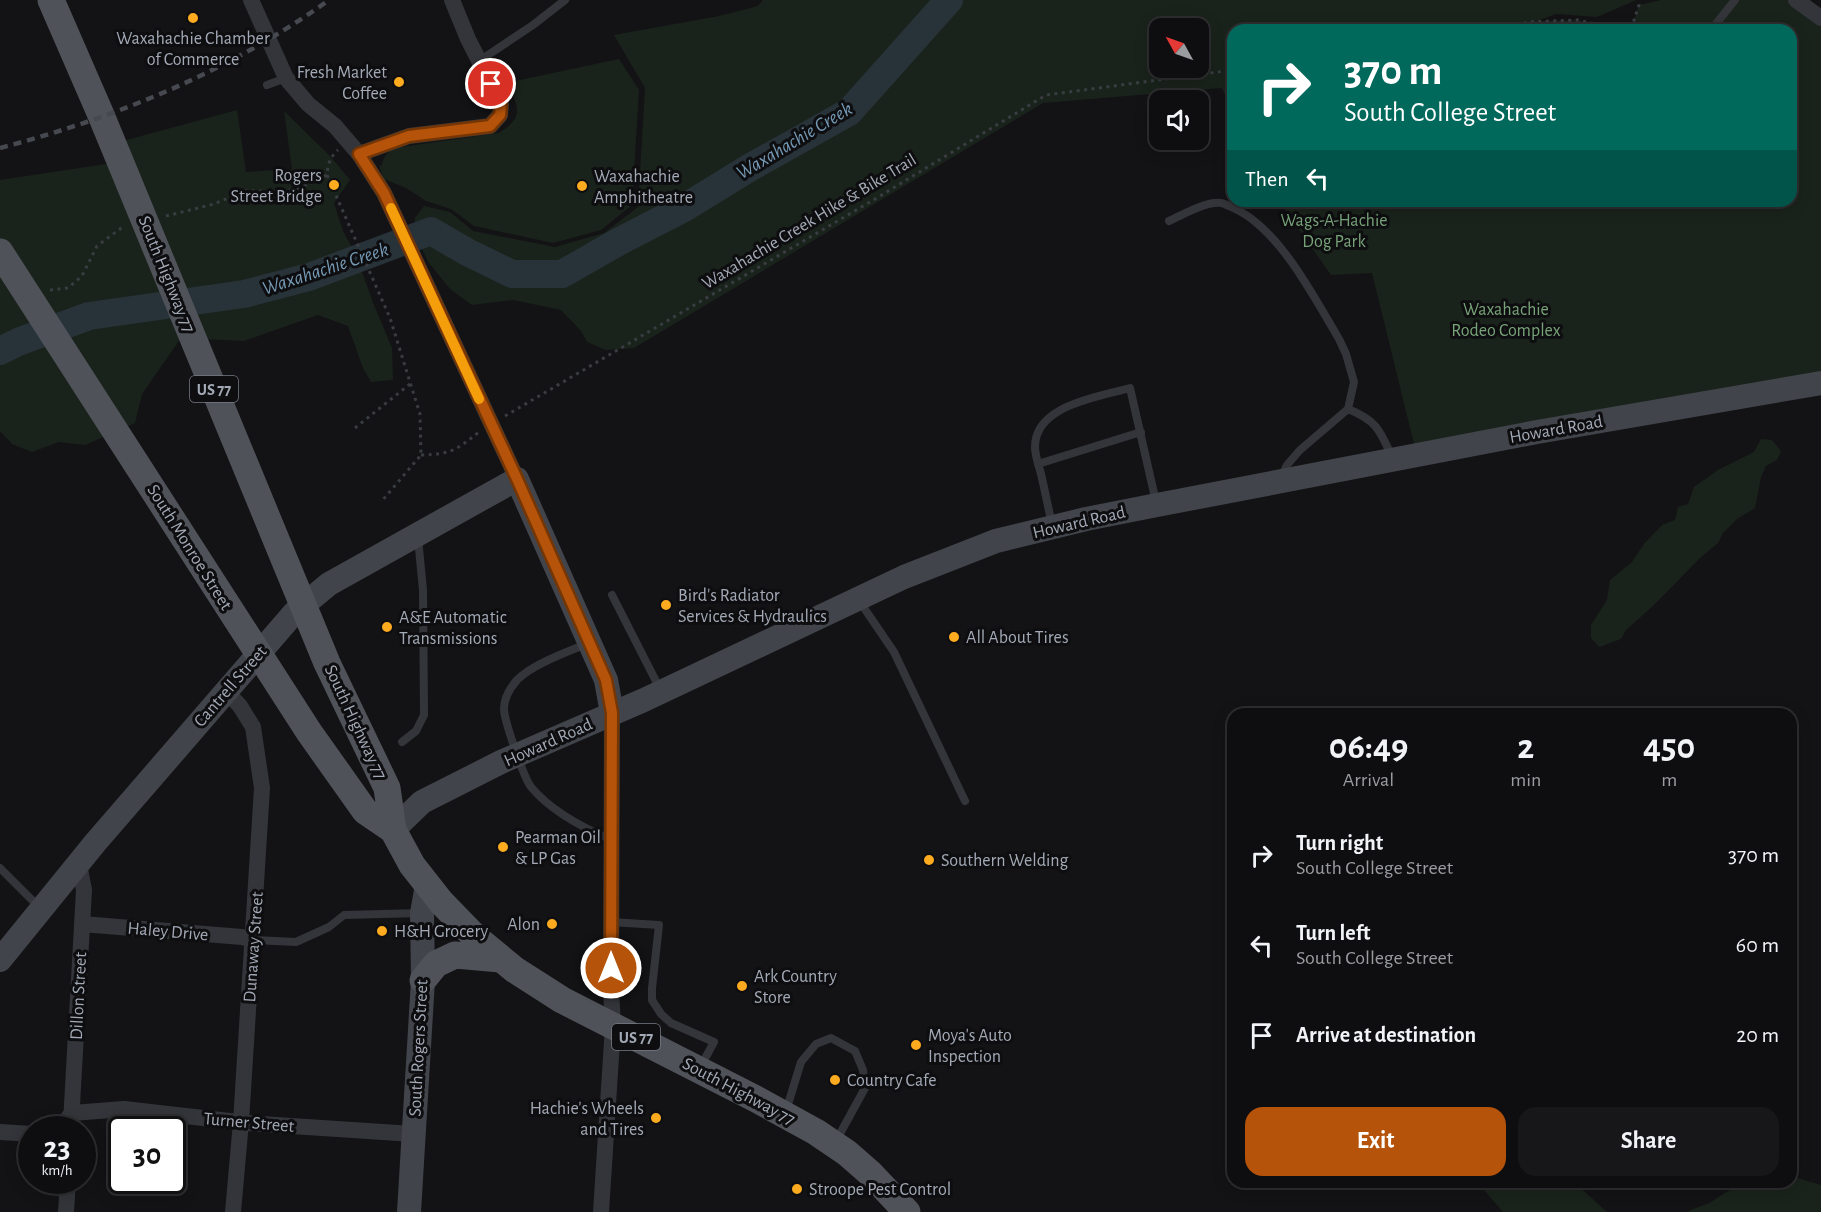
<!DOCTYPE html>
<html lang="en">
<head>
<meta charset="utf-8">
<style>
	:root { --surface:#0e0e10; --page:#171719; --text:#f1f3f6; --muted:#9b9c9f; --line:#2e2e30; --accent:#b45309 }
	body { margin:0; font-family:"Alegreya Sans",sans-serif; background:var(--page); color:var(--text); height:100vh; display:flex; flex-direction:column; font-size:22px; white-space:nowrap }
	* { box-sizing:border-box; margin:0 }
	p { font-size:20px; color:var(--muted) }
	.icon { flex:none; width:33px; height:33px; fill:none; stroke:currentColor; stroke-width:2; stroke-linecap:round; stroke-linejoin:round }
	.map { position:relative; flex:1; overflow:hidden }
	.sheet { position:absolute; left:1227px; top:708px; width:570px; height:480px; display:flex; flex-direction:column; background:var(--surface); border-radius:18px; box-shadow:0 3px 15px #0003,0 0 0 2px var(--line) }
	.sheet>* { flex:none }
	.banner { position:absolute; left:1227px; top:24px; width:570px; height:183px; border-radius:18px; box-shadow:0 3px 15px #0003,0 0 0 2px var(--line); background:#00695c; color:#fff; overflow:hidden }
	.needle { width:39px; rotate:310deg }
	.buttons { position:absolute; left:1149px; top:18px; display:grid; gap:12px }
	.buttons a { display:grid; place-items:center; width:60px; height:60px; border-radius:12px; background:var(--surface); box-shadow:0 3px 15px #0003,0 0 0 2px var(--line); font-size:30px }
	.speed { position:absolute; left:18px; top:1116px; display:flex; gap:12px; font-size:30px; font-weight:700; text-align:center }
	.speed>* { display:grid; place-content:center; width:78px; height:78px; border-radius:50%; background:var(--surface); box-shadow:0 3px 15px #0003,0 0 0 2px var(--line); line-height:1 }
	.speed small { font-size:15px; font-weight:400 }
	.speed .limit { border:3px solid #111; border-radius:9px; background:#fff; color:#111 }
	.pin { position:absolute; display:grid; place-items:center; width:51px; height:51px; color:#fff; margin:-26px; border:3px solid #fff; border-radius:50%; box-shadow:0 2px 6px #0007 }
	.me { position:absolute; width:66px; margin:-33px; rotate:0deg; stroke-linejoin:round; filter:drop-shadow(0 0 4px #0008) }
	.turn { display:flex; align-items:center; gap:21px; height:126px; padding:0 18px; font-size:27px }
	.turn .icon { width:78px; height:78px; stroke-width:2.5 }
	.turn b { display:block; font-size:42px; line-height:51px }
	.then { display:flex; align-items:center; height:57px; padding:0 18px; background:#0003; gap:12px; font-size:22px }
	.eta { display:flex; justify-content:space-evenly; align-items:center; height:102px; text-align:center }
	.eta b { font-size:36px; font-weight:700; line-height:42px }
	.cta { display:flex; gap:12px; margin-top:auto; padding:12px 18px }
	.cta a { flex:1; height:69px; border-radius:18px; background:var(--accent); color:#fff; font-size:24px; font-weight:700; line-height:69px; text-align:center }
	.cta a+a { background:var(--page); color:var(--text) }
	ul { padding:0; list-style:none }
	li { display:flex; align-items:center; gap:18px; height:90px; padding:0 18px }
	li div { flex:1 }
	li b { display:block; font-size:22px }
	li em { font-style:normal }
	.map>svg:first-child { display:block }
	.green { fill:#1a231b; fill-rule:evenodd }
	.lines { fill:none; stroke-linecap:round; stroke-linejoin:round }
	.river { stroke:#283239; stroke-width:28 }
	.path { stroke:#393c41; stroke-width:3; stroke-dasharray:3 4.5; stroke-linecap:butt }
	.lane { stroke:#33353a; stroke-width:8 }
	.street { stroke:#33353a; stroke-width:16 }
	.secondary { stroke:#41444a; stroke-width:24 }
	.primary { stroke:#4f5259; stroke-width:27 }
	.rail { stroke:#46494f; stroke-width:4.5; stroke-dasharray:8 6; stroke-linecap:butt }
	.route-casing { stroke:#753606; stroke-width:15 }
	.route { stroke:#b45309; stroke-width:10 }
	.slow { stroke:#f59e0b; stroke-width:10 }
	.poi-dot { fill:#ffab20; stroke:#0e0e10; stroke-width:2 }
	.labels { text-anchor:middle; stroke-width:6; stroke-linejoin:round; paint-order:stroke }
	.shield { fill:#0e0e10; stroke:#767b84; stroke-width:1.5 }
	.shield-label { font-size:16px; font-weight:bold; fill:#a3aab6 }
	.poi-label { font-size:18px; fill:#a3aab6; stroke:#0e0e10; text-anchor:start }
	.park-label { font-size:18px; fill:#78a379; stroke:#0e0e10 }
	.street-label { font-size:18px; fill:#a3aab6; stroke:#0e0e10 }
	.water-label { font-size:20px; font-style:italic; fill:#769ab5; stroke:#0e0e10 }
</style>
</head>
<body>
<div class="map">
<svg width="1821" height="1212" viewBox="0 0 1821 1212">
	<rect width="100%" height="100%" fill="#131315"/>
	<!-- green -->
	<g class="green">
		<path d="M763,0H1636L1597,17L1556,14L1537,21L1578,20L1607,27L1633,23L1639,5L1661,0H1796L1821,18V383L1417,456L1372,273L1331,275L1279,201H1791V30H1233V112L1222,88L1043,103L634,348L606,350L587,342L581,331L561,310L513,300L472,305L450,289L429,263L414,233L415,218L424,206L450,212L473,231L555,247L604,233L638,207L645,88L614,35L719,16L758,6ZM1160,28H1198V68H1160Z"/>
		<path d="M619,59L639,90L632,205L601,230L553,243L474,226L451,209L426,201L406,188L384,179L379,166L382,165C383,157 387,153 394,148L499,133C525,117 519,106 506,83Z"/>
		<path d="M237,110L246,172L292,169L284,111L331,157L350,180L334,203L343,231L355,253L374,305L392,348L393,380L371,382L363,368L348,326L318,315L244,341L181,338L142,394L135,423L85,445L59,442L32,452L12,444L0,431V180L106,164L119,177L123,141Z"/>
		<path d="M1761,439L1772,440L1781,451L1777,460L1766,466L1761,477L1755,508L1737,519L1723,533L1718,543L1700,558L1654,605L1626,630L1621,639L1599,647L1591,638V625L1607,600L1610,580L1632,562L1644,544L1662,525L1675,520L1678,507L1688,504L1694,487L1718,470L1754,452Z"/>
		<path d="M1791,1176L1821,1185V1212H1686L1711,1202L1742,1182H1791Z"/>
		<path d="M1477,1182H1574L1607,1212H1503Z"/>
	</g>
	<g class="lines">
		<!-- river -->
		<path class="river" d="M0,351L18,342L89,316L244,294L309,277L431,231L467,252L512,274H562L618,242L684,208L749,168L849,112L949,0"/>
		<!-- path -->
		<g class="path">
			<path d="M1502,30L1528,22L1578,20L1607,27L1633,23L1639,5V0"/>
			<path d="M327,175L390,318L420,414L421,455L381,502"/>
			<path d="M166,216L214,204L245,191H283L303,187L327,175C328,164 330,157 338,150"/>
			<path d="M50,290L68,288L82,276L97,246L124,226"/>
			<path d="M505,416L875,199L1046,95L1233,70"/>
			<path d="M355,428L410,384"/>
			<path d="M421,455C451,454 455,451 479,432"/>
		</g>
		<!-- lane -->
		<g class="lane">
			<path d="M1711,30L1735,0"/>
			<path d="M479,61L533,25L565,0"/>
			<path d="M267,85L286,78"/>
			<path d="M1169,221C1182,215 1206,201 1221,203C1224,203 1226,205 1229,206C1278,225 1313,296 1339,339L1346,354L1354,382L1348,409L1300,450L1287,465L1281,478"/>
			<path d="M1348,409C1376,420 1380,430 1392,457"/>
			<path d="M1038,464L1141,432"/>
			<path d="M1052,524C1048,507 1045,491 1041,474C1039,466 1035,456 1035,447C1035,405 1099,397 1130,388L1156,502"/>
			<path d="M612,595L660,689"/>
			<path d="M860,602L894,652L965,801"/>
			<path d="M586,644C565,653 533,664 517,680C510,688 504,698 504,709C504,720 524,778 531,787C551,811 583,828 612,840"/>
			<path d="M402,742L416,731L424,715L423,590L418,538"/>
			<path d="M0,868L39,907"/>
			<path d="M611,922L659,925L652,988V1000L661,1014L671,1023L714,1042L701,1066"/>
			<path d="M253,940L296,942L329,927L344,915L421,913"/>
			<path d="M786,1111L801,1062L816,1044L831,1038L855,1051L863,1070L865,1088L836,1141"/>
		</g>
		<!-- street -->
		<g class="street">
			<path d="M251,0L286,78L308,104L335,126L359,154L384,193L517,479"/>
			<path d="M1796,0L1821,18"/>
			<path d="M359,154L409,136L490,126L500,115L501,104L468,39L452,0"/>
			<path d="M226,691L240,706L253,727L262,788L241,1122L233,1212"/>
			<path d="M82,924L242,937L253,940"/>
			<path d="M71,1123L84,890L79,864"/>
			<path d="M58,1130L72,1113L124,1109L247,1123L413,1134"/>
			<path d="M0,1132L32,1134"/>
			<path d="M66,1212L68,1180"/>
			<path d="M601,1212L613,1026L611,990L612,713"/>
		</g>
		<!-- secondary -->
		<g class="secondary">
			<path d="M393,830L422,802L501,762L644,700L904,577L996,541L1086,519L1157,505L1537,432L1821,383"/>
			<path d="M0,960L95,843L294,613L329,584L517,479L606,680L612,713"/>
			<path d="M409,1212L423,980L422,913L427,885"/>
		</g>
		<!-- primary -->
		<g class="primary">
			<path d="M51,0L101,115L327,663L387,788L393,830L412,865L441,902L475,937L515,970L562,1000L756,1099L816,1132L847,1153L871,1174L907,1212"/>
			<path d="M0,252L309,732L365,811L393,830"/>
			<path d="M423,980L436,964L455,955L501,959"/>
		</g>
		<!-- rail -->
		<path class="rail" d="M0,148C118,117 230,71 329,0"/>
	</g>
	<g class="lines">
		<defs>
			<path id="route" d="M491,84L501,104L500,115L490,126L409,136L359,154L384,193L517,479L606,680L612,713L611,968"/>
		</defs>
		<!-- route casing -->
		<use href="#route" class="route-casing"/>
		<!-- route -->
		<use href="#route" class="route"/>
		<!-- slow -->
		<path class="slow" d="M391,208L479,399"/>
	</g>
	<!-- markers -->
	<g class="poi-dot">
		<circle cx="193" cy="18" r="6"/>
		<circle cx="399" cy="82" r="6"/>
		<circle cx="334" cy="185" r="6"/>
		<circle cx="582" cy="186" r="6"/>
		<circle cx="666" cy="605" r="6"/>
		<circle cx="387" cy="627" r="6"/>
		<circle cx="954" cy="637" r="6"/>
		<circle cx="503" cy="847" r="6"/>
		<circle cx="929" cy="860" r="6"/>
		<circle cx="552" cy="924" r="6"/>
		<circle cx="382" cy="931" r="6"/>
		<circle cx="742" cy="986" r="6"/>
		<circle cx="916" cy="1045" r="6"/>
		<circle cx="835" cy="1080" r="6"/>
		<circle cx="656" cy="1118" r="6"/>
		<circle cx="797" cy="1189" r="6"/>
	</g>
	<g class="labels">
		<!-- shield labels -->
		<g class="shield">
			<rect x="190" y="376" width="48" height="26" rx="4.5"/>
			<rect x="612" y="1024" width="48" height="26" rx="4.5"/>
		</g>
		<g class="shield-label">
			<text x="214" y="395">US 77</text>
			<text x="636" y="1043">US 77</text>
		</g>
		<!-- poi labels -->
		<g class="poi-label">
			<text x="193" y="44" text-anchor="middle">Waxahachie Chamber<tspan x="193" dy="21">of Commerce</tspan></text>
			<text x="387" y="78" text-anchor="end">Fresh Market<tspan x="387" dy="21">Coffee</tspan></text>
			<text x="322" y="181" text-anchor="end">Rogers<tspan x="322" dy="21">Street Bridge</tspan></text>
			<text x="594" y="182">Waxahachie<tspan x="594" dy="21">Amphitheatre</tspan></text>
			<text x="678" y="601">Bird's Radiator<tspan x="678" dy="21">Services &amp; Hydraulics</tspan></text>
			<text x="399" y="623">A&amp;E Automatic<tspan x="399" dy="21">Transmissions</tspan></text>
			<text x="966" y="643">All About Tires</text>
			<text x="515" y="843">Pearman Oil<tspan x="515" dy="21">&amp; LP Gas</tspan></text>
			<text x="941" y="866">Southern Welding</text>
			<text x="540" y="930" text-anchor="end">Alon</text>
			<text x="394" y="937">H&amp;H Grocery</text>
			<text x="754" y="982">Ark Country<tspan x="754" dy="21">Store</tspan></text>
			<text x="928" y="1041">Moya's Auto<tspan x="928" dy="21">Inspection</tspan></text>
			<text x="847" y="1086">Country Cafe</text>
			<text x="644" y="1114" text-anchor="end">Hachie's Wheels<tspan x="644" dy="21">and Tires</tspan></text>
			<text x="809" y="1195">Stroope Pest Control</text>
		</g>
		<!-- park labels -->
		<g class="park-label">
			<text x="1334" y="226">Wags-A-Hachie<tspan x="1334" dy="21">Dog Park</tspan></text>
			<text x="1506" y="315">Waxahachie<tspan x="1506" dy="21">Rodeo Complex</tspan></text>
		</g>
		<!-- street labels -->
		<g class="street-label">
			<text transform="translate(809 221) rotate(-31)" y="6">Waxahachie Creek Hike &amp; Bike Trail</text>
			<text transform="translate(167 274) rotate(68)" y="6">South Highway 77</text>
			<text transform="translate(1556 429) rotate(-10)" y="6">Howard Road</text>
			<text transform="translate(1079 522) rotate(-13)" y="6">Howard Road</text>
			<text transform="translate(190 547) rotate(58)" y="6">South Monroe Street</text>
			<text transform="translate(230 686) rotate(-49)" y="6">Cantrell Street</text>
			<text transform="translate(356 722) rotate(65)" y="6">South Highway 77</text>
			<text transform="translate(548 742) rotate(-24)" y="6">Howard Road</text>
			<text transform="translate(168 931) rotate(5)" y="6">Haley Drive</text>
			<text transform="translate(253 947) rotate(-86)" y="6">Dunaway Street</text>
			<text transform="translate(78 996) rotate(-87)" y="6">Dillon Street</text>
			<text transform="translate(418 1048) rotate(-87)" y="6">South Rogers Street</text>
			<text transform="translate(739 1091) rotate(28)" y="6">South Highway 77</text>
			<text transform="translate(249 1122) rotate(5)" y="6">Turner Street</text>
		</g>
		<!-- water labels -->
		<g class="water-label">
			<text transform="translate(794 140) rotate(-31)" y="7">Waxahachie Creek</text>
			<text transform="translate(325 268) rotate(-18)" y="7">Waxahachie Creek</text>
		</g>
	</g>
</svg>
<div class="buttons">
<a><svg class="needle" viewBox="-14 -14 28 28"><path d="M0-13l5 13h-10z" fill="#e53935"/><path d="M0 13l5-13h-10z" fill="#9b9c9f"/></svg></a>
<a><svg class="icon" aria-label="sound" viewBox="0 0 24 24"><path d="M4 9h4l5-4v14l-5-4H4zM17 9q2 3 0 6"/></svg></a>
</div>
<div class="speed"><div>23<small>km/h</small></div><div class="limit">30</div></div>
<div class="pin" style="left:491px;top:84px;background:#d93025"><svg class="icon" aria-label="arrive" viewBox="0 0 24 24"><path d="M6 21V4h12l-3 4 3 4H6"/></svg></div>
<svg class="me" style="left:611px;top:968px" viewBox="-20 -20 40 40"><circle r="17" fill="#b45309" stroke="#fff" stroke-width="3"/><path d="M0-11L8 9 0 5-8 9z" fill="#fff"/></svg>
<div class="banner">
<div class="turn"><svg class="icon" aria-label="right" viewBox="0 0 24 24"><path d="M7 20v-9h11M14 6l5 5-5 5"/></svg><div><b>370 m</b>South College Street</div></div>
<div class="then">Then<svg class="icon" aria-label="left" viewBox="0 0 24 24"><path d="M17 20v-9H6M10 6l-5 5 5 5"/></svg></div>
</div>
<section class="sheet">
<div class="eta">
<div><b>06:49</b><p>Arrival</p></div>
<div><b>2</b><p>min</p></div>
<div><b>450</b><p>m</p></div>
</div>
<ul>
<li><svg class="icon" aria-label="right" viewBox="0 0 24 24"><path d="M7 20v-9h11M14 6l5 5-5 5"/></svg><div><b>Turn right</b><p>South College Street</p></div><em>370 m</em></li>
<li><svg class="icon" aria-label="left" viewBox="0 0 24 24"><path d="M17 20v-9H6M10 6l-5 5 5 5"/></svg><div><b>Turn left</b><p>South College Street</p></div><em>60 m</em></li>
<li><svg class="icon" aria-label="arrive" viewBox="0 0 24 24"><path d="M6 21V4h12l-3 4 3 4H6"/></svg><div><b>Arrive at destination</b></div><em>20 m</em></li>
</ul>
<div class="cta"><a>Exit</a><a>Share</a></div>
</section>
</div>
</body>
</html>
